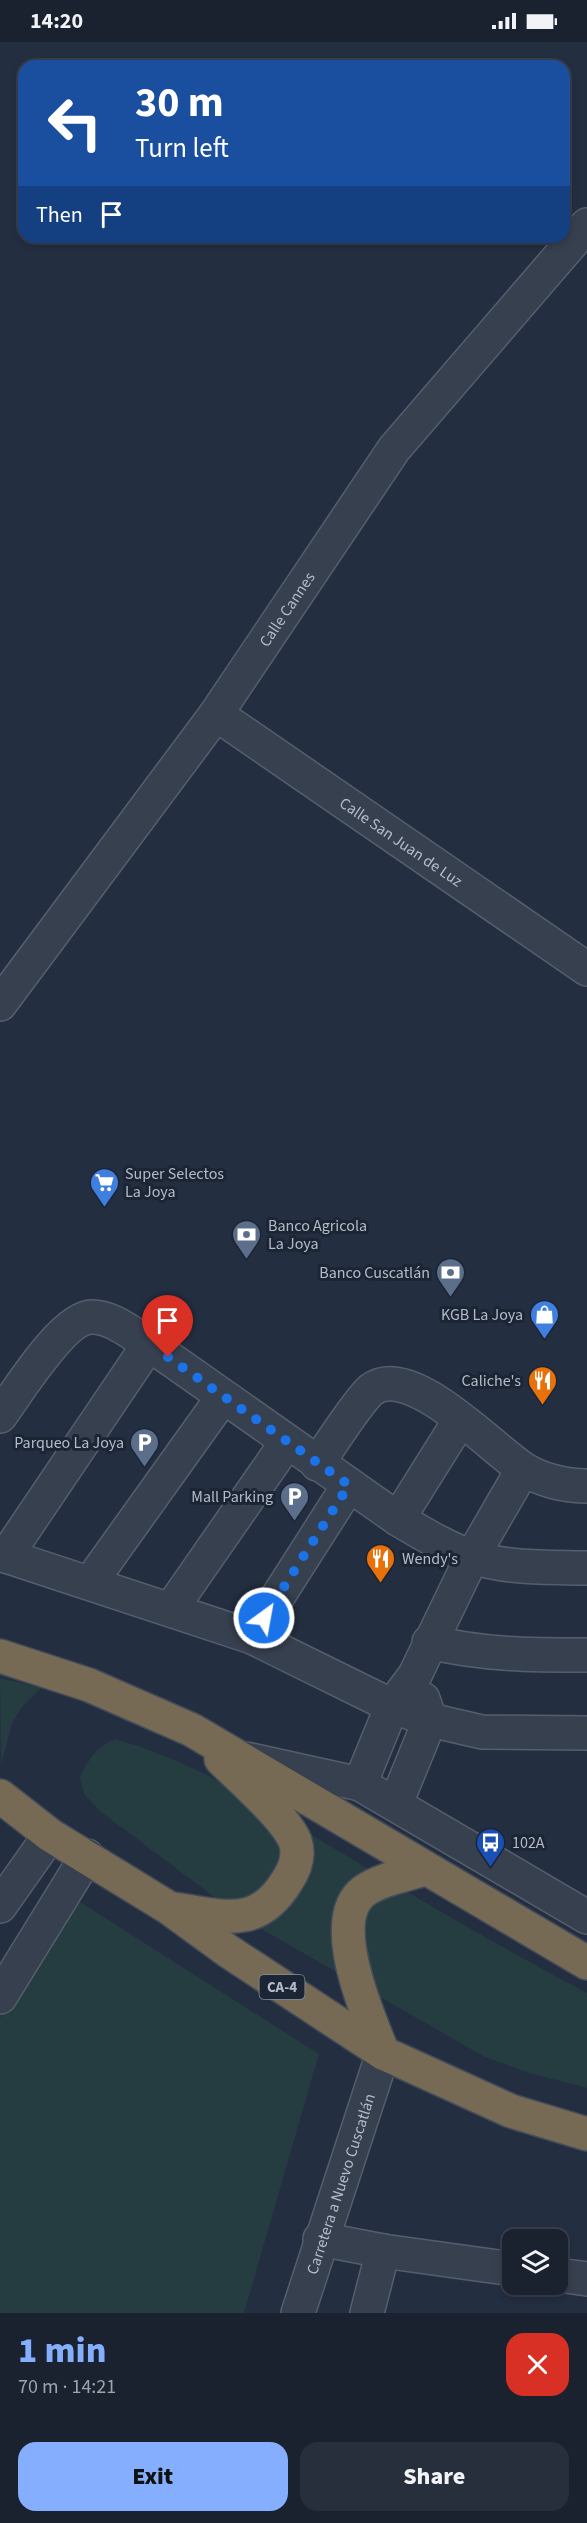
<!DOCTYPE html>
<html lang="en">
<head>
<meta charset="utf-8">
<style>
	:root { --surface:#1a2230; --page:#272f3c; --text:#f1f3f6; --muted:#9fa4ab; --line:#383f4c; --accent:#85affe }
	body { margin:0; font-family:"Source Sans 3",sans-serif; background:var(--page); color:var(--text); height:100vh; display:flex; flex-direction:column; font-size:22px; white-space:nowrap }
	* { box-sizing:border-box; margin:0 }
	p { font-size:20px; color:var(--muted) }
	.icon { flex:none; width:33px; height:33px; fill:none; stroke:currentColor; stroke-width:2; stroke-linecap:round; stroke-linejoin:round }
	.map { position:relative; height:2271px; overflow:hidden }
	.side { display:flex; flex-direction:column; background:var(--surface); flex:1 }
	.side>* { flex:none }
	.banner { position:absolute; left:18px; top:18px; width:552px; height:183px; border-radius:18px; box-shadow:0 3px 9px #0003,0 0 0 2px var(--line); background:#1a4fa0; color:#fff; overflow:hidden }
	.fabs { position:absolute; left:502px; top:2187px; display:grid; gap:12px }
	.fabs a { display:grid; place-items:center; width:66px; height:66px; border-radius:12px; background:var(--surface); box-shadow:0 3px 9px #0003,0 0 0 2px var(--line); font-size:30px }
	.pin { position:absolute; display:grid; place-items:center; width:51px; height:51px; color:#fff; margin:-62px -26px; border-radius:50% 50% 50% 0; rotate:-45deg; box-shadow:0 0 6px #0007 }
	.pin .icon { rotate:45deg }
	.me { position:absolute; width:66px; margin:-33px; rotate:32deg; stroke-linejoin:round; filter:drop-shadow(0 0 4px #0008) }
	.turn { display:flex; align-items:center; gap:21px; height:126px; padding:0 18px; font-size:27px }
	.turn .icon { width:78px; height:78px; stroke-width:2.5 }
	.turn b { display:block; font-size:42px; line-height:51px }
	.then { display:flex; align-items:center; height:57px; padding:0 18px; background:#0003; gap:12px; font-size:22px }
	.round { display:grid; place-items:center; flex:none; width:63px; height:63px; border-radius:18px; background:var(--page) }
	.headline { display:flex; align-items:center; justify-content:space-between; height:102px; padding:0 18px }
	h1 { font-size:36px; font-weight:800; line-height:45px; color:var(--accent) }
	.action { display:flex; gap:12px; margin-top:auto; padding:12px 18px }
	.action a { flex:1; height:69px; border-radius:18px; background:var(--accent); color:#111; font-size:24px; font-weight:800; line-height:69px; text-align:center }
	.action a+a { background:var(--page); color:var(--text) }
	.status { display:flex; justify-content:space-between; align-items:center; height:42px; padding:0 30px; background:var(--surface); direction:ltr }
	.status svg { height:16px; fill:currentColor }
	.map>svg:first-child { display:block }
	.green { fill:#253c41 }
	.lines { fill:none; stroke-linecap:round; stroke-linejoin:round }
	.minor-casing { stroke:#555e6d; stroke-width:36 }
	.highway-casing { stroke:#424b5a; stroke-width:36 }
	.minor { stroke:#37404f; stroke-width:33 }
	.highway { stroke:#766a54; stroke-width:33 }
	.route { stroke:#1a73e8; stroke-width:10; stroke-dasharray:0 18 }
	.labels { text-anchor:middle; stroke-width:6; stroke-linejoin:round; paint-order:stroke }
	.shield { fill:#1c2534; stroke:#868e9d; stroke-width:1.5 }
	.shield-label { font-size:15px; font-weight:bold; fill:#b3bbca }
	.street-label { font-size:16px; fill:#b3bbca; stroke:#1c2534 }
	.poi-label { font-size:16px; fill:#b3bbca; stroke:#1c2534; text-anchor:end }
</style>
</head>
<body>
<div class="status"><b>14:20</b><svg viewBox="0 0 49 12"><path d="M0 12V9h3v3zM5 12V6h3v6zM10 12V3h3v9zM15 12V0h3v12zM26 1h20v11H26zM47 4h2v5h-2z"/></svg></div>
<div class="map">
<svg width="587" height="2271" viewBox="0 0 587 2271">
	<rect width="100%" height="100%" fill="#232e40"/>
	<!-- green -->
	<g class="green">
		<path d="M0,1636L41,1646L21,1666L12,1681L1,1723Z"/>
		<path d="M115,1697C198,1720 268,1767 342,1811C423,1860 504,1907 587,1951V2046L529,2031L485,2015L242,1876L100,1769L84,1752L80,1735C89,1717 96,1705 115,1697Z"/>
		<path d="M74,1856L319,2012L244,2271H0V1976Z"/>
	</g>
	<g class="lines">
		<defs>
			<g id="minor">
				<path id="s1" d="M216,672L587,927"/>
				<path id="s2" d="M0,962L216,672L394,407L587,183"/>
				<path d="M0,1374C17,1351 63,1275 92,1275C113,1275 132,1292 149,1302L398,1477C422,1491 446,1506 472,1515C509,1527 549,1525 587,1526"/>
				<path d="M317,1422C329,1405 358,1359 371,1348C409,1318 490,1405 522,1426C540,1438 565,1444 587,1444"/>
				<path d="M398,1477L460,1378"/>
				<path d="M0,1512L252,1595L392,1664L430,1678L482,1690L587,1691"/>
				<path d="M6,1514L149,1302"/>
				<path d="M90,1541L223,1355"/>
				<path d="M171,1567L287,1400"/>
				<path d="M252,1595L349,1443"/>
				<path d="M429,1600C484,1613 531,1613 587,1613"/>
				<path d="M246,1717L360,1742L587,1875"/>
				<path d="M360,1742L392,1664L415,1633L472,1515L523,1427"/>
				<path d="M396,1761L430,1678L423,1657"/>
				<path d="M0,1864L50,1793"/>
				<path d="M0,1955L87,1814"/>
				<path d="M320,2197L383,2209L513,2227"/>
				<path d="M558,2233L587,2237"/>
				<path id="s3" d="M298,2271L383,2011"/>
				<path d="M367,2271L383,2209"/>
			</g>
			<g id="highway">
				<path d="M0,1614L89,1643L192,1688L587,1921"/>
				<path d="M0,1754L50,1793L169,1866L228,1909L383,2011L511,2069L587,2092"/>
				<path d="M174,1867C223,1874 257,1888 287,1839C295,1827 300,1813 295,1799C285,1775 241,1737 221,1717"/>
				<path d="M383,2011C369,1976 325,1878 364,1849C381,1837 406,1833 425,1827"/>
			</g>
		</defs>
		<!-- minor casing -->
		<use href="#minor" class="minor-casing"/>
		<!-- highway casing -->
		<use href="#highway" class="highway-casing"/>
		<!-- minor -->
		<use href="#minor" class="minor"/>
		<!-- highway -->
		<use href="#highway" class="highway"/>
	</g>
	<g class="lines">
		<!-- route -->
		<path class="route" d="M168,1315L349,1443L264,1576"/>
	</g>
	<!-- icons -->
	<defs>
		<symbol id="supermarket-pin" viewBox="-11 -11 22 30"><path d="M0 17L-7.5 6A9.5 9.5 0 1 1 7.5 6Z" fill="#3f7fe0" stroke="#1c2534"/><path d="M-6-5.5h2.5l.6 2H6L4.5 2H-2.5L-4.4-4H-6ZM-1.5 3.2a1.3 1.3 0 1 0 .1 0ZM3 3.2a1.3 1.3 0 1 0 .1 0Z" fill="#fff"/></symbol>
		<symbol id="bank-pin" viewBox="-11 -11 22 30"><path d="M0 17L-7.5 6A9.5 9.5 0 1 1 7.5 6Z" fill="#5c6f8a" stroke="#1c2534"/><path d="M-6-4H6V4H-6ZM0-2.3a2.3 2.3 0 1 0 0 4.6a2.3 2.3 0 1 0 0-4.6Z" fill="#fff"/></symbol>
		<symbol id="shop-pin" viewBox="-11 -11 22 30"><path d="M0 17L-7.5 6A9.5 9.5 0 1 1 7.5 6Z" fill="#3f7fe0" stroke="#1c2534"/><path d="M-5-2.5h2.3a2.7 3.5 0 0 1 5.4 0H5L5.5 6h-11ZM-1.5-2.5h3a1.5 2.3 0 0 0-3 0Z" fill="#fff"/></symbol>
		<symbol id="restaurant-pin" viewBox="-11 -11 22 30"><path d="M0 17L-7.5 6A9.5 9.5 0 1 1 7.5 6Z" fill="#e8710a" stroke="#1c2534"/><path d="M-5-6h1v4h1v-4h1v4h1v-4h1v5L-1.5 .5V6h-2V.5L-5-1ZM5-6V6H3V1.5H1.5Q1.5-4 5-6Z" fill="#fff"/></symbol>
		<symbol id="parking-pin" viewBox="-11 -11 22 30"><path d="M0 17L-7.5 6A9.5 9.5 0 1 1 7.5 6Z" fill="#5c6f8a" stroke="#1c2534"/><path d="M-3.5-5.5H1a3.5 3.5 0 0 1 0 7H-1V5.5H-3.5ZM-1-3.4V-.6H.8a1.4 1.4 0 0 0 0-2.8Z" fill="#fff"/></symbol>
		<symbol id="bus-pin" viewBox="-11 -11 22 30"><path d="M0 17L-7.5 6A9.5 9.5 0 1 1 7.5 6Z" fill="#1a4fb4" stroke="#1c2534"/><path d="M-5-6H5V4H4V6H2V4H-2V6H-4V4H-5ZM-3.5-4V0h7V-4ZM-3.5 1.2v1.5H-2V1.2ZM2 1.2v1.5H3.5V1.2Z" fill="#fff"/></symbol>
	</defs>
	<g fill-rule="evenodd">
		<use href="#supermarket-pin" x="88" y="1124" width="33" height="45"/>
		<use href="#bank-pin" x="230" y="1176" width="33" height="45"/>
		<use href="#bank-pin" x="434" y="1214" width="33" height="45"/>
		<use href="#shop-pin" x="528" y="1256" width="33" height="45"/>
		<use href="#restaurant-pin" x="526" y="1322" width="33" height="45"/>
		<use href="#parking-pin" x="128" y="1384" width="33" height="45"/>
		<use href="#parking-pin" x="278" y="1438" width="33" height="45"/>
		<use href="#restaurant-pin" x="364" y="1500" width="33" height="45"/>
		<use href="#bus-pin" x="474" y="1784" width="33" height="45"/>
	</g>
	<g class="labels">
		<!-- shield labels -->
		<rect class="shield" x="259.5" y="1933" width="45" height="24" rx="4.5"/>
		<g class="shield-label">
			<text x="282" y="1950">CA-4</text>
		</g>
		<!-- street labels -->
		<g class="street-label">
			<text dy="6" stroke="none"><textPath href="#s2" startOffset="488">Calle Cannes</textPath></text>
			<text dy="6" stroke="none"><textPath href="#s1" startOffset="225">Calle San Juan de Luz</textPath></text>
			<text dy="6" stroke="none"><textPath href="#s3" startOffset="136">Carretera a Nuevo Cuscatlán</textPath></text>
		</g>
		<!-- poi labels -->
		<g class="poi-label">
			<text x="125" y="1137" text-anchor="start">Super Selectos<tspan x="125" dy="18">La Joya</tspan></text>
			<text x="268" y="1189" text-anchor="start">Banco Agricola<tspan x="268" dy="18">La Joya</tspan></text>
			<text x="430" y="1236">Banco Cuscatlán</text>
			<text x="523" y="1278">KGB La Joya</text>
			<text x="521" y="1344">Caliche's</text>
			<text x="124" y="1406">Parqueo La Joya</text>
			<text x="273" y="1460">Mall Parking</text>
			<text x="402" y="1522" text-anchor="start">Wendy's</text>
			<text x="512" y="1806" text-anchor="start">102A</text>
		</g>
	</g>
</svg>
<div class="fabs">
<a><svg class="icon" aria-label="layers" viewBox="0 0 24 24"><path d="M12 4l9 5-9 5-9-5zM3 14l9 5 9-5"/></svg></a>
</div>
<div class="pin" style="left:168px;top:1315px;background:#d93025"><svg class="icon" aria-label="arrive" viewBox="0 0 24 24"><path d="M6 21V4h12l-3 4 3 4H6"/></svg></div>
<svg class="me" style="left:264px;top:1576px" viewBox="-20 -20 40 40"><circle r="17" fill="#1a73e8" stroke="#fff" stroke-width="3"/><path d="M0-11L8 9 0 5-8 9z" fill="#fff"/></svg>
<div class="banner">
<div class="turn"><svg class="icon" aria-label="left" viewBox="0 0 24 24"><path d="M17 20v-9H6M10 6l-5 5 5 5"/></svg><div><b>30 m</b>Turn left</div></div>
<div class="then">Then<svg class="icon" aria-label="arrive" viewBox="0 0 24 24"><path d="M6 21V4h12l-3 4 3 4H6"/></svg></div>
</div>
</div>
<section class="side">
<div class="headline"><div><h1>1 min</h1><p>70 m · 14:21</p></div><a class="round" style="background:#d93025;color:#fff"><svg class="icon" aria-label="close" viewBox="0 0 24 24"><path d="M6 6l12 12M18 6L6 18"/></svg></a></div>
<div class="action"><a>Exit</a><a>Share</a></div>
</section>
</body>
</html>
